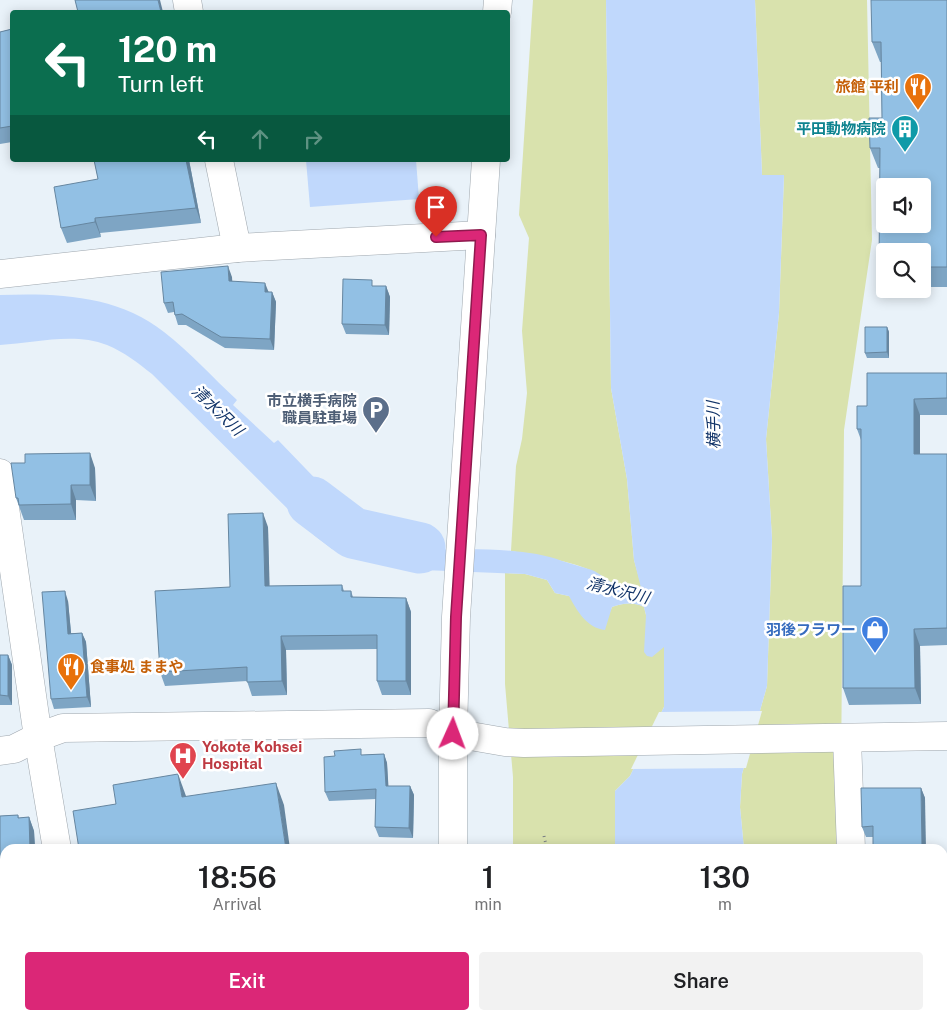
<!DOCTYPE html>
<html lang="en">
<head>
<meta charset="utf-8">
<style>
	:root { --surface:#fff; --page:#f2f2f2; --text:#202124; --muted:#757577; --accent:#db2777 }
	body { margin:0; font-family:"Public Sans","Noto Sans JP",sans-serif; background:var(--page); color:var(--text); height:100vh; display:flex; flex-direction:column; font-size:19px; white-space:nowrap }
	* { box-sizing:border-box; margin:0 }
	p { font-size:16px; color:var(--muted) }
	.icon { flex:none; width:28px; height:28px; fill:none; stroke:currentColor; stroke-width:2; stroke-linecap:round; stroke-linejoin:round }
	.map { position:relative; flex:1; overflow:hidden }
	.panel { position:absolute; left:0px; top:844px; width:948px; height:176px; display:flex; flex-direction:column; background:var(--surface); border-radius:15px 15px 0 0; box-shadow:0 2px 12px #0003 }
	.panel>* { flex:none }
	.banner { position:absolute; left:10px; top:10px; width:500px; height:152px; border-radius:5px; box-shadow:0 2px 12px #0003; background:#0b6e4f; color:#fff; overflow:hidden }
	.buttons { position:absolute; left:876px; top:178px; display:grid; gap:10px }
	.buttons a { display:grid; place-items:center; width:55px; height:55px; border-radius:5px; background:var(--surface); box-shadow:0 2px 12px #0003; font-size:25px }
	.pin { position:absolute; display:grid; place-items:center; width:42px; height:42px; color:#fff; margin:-51px -21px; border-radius:50% 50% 50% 0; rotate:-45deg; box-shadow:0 0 5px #0007 }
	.pin .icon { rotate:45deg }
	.me { position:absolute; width:55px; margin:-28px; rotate:2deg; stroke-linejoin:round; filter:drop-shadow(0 0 4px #0008) }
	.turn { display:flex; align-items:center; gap:18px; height:105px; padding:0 25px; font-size:22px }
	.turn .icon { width:65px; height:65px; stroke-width:2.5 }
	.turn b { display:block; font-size:35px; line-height:42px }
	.lanes { display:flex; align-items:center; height:48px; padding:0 25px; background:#0003; justify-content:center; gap:25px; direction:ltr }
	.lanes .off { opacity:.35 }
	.eta { display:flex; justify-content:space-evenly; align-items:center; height:85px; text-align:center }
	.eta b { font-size:30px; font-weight:600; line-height:35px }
	.primary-button { display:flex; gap:10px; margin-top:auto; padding:10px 25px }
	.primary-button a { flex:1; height:58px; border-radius:5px; background:var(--accent); color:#fff; font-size:20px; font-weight:600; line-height:58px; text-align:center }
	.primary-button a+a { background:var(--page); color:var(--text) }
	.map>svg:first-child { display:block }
	.green { fill:#d9e2ad }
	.water { fill:#c0d8fc }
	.pier { fill:#e9f2f9 }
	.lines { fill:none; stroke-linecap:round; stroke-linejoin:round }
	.river { stroke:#c0d8fc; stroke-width:51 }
	.minor-casing { stroke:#9fa7ae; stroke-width:29 }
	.path { stroke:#7a8085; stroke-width:3; stroke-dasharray:1 4; stroke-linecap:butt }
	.minor { stroke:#fff; stroke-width:28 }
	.wall { fill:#7ea5c4 }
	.shaded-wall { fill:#6686a0 }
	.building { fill:#92c0e4; stroke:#6686a0; fill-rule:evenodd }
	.route-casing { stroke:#8e194d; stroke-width:12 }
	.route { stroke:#db2777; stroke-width:9 }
	.labels { text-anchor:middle; stroke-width:5; stroke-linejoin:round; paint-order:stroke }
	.food-label { font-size:15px; font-weight:bold; fill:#c56008; stroke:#fff; text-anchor:end }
	.culture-label { font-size:15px; font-weight:bold; fill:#0d838f; stroke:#fff; text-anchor:end }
	.service-label { font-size:15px; font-weight:bold; fill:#4e5e75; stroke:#fff; text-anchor:end }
	.shop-label { font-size:15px; font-weight:bold; fill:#366cbe; stroke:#fff; text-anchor:end }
	.health-label { font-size:15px; font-weight:bold; fill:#be3a42; stroke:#fff; text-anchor:start }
	.water-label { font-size:16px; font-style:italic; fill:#113368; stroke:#fff }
</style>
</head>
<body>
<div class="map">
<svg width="947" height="1019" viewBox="0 0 947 1019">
	<rect width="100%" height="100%" fill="#e9f2f9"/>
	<!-- green -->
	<g class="green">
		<path d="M533,0H606L611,388L627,479L634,560L643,592C625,597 609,579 594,572C576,562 533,555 511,551L516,466L522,439L527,393L522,331L529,238L519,215Z"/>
		<path d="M755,0H867L872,240L844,430L841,774V849H744L740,807L742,774L767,686L772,539L766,439L779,313L784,176L762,175Z"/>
		<path d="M505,573L525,574L547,580L555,593L569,596L608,617L612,607C623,603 633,602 644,607L646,615L664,646V707L630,776L615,791V849H513V777L505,684Z"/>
		<rect x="513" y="1015" width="102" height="4"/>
		<rect x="756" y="1015" width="87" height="4"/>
	</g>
	<!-- water -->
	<g class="water">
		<path d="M606,0H755L762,175H784L779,313L766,439L772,539L767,686L742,774L740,807L744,849H615V791L630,776L664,707V647L652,657L647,656L644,652L646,615L644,607C633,602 623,603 612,607L605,630C587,628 577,611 569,596L555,593L547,580L525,574L423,570L357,559L332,549L315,536L152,374C138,363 124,352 107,345C74,332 34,343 0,345V295C57,293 118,295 164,332C190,352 213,378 237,400L233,405L274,443L278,440L359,524L373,533L370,547L393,554L407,550C454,550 520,545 562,561C572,564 582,567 592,570C608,577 624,598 642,592L634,560L627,479L611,388Z"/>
		<path d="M306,160H416L419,199L310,207Z"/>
		<rect x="615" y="1015" width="141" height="4"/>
	</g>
	<!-- pier -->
	<path class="pier" d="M762,711L746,768L631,769L659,712Z"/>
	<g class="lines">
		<!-- river -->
		<path class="river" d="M312,502L353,533L420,548"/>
		<defs>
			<g id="minor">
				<path d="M187,0L189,12"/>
				<path d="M497,12L498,0"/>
				<path d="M219,160L237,248"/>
				<path d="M0,274L237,248L481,235"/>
				<path d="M0,473L38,737L57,849"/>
				<path d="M847,739L851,849"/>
				<path d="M0,751L14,749L38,737L63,728L429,723L453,733L505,742L524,743L947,736"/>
				<path d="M453,849V733L456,617L486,160"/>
				<path d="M0,953H5"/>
				<path d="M83,1015L84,1019"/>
				<path d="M462,1015L463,1019"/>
				<path d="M856,1015V1019"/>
			</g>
		</defs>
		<!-- minor casing -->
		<use href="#minor" class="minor-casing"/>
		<!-- path -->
		<g class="path">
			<path d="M544,836L547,849"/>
			<path d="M575,1019V1015"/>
		</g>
		<!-- minor -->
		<use href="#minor" class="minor"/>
	</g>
	<!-- wall -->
	<g class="wall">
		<path d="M947,0V287H922V251H885V283L879,267L880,168H878L870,148L882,118L881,62H880L872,42Z"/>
		<path d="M12,29V142L0,144V32Z"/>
		<path d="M94,160H189L201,223L100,233L101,237L67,243L61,228L98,179Z"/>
		<path d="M232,277V281L269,292H272L276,302L274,350L225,348L186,325H178L174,312L168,313L164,303Z"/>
		<path d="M374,286H386L390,297L389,335L346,334L342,324Z"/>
		<path d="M887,327L889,332V358H867L865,353Z"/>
		<path d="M947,373V415H920V454H947V645L920,646L921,704L849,705L843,688L861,586V440L857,429L867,406Z"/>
		<path d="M95,468L96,501L76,500V520H24L16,498Z"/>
		<path d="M268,527L269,586L342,585L344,591H351L353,597L406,598L411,612V695H382L377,681V649L286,650L287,695L252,696L247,681L165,686L160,672L230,587Z"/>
		<path d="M68,601L71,633H82L86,642L91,707L54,709L51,699Z"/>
		<path d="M0,655H8L12,665V705H0Z"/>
		<path d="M384,754L387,763L388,786H410L414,795L413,838L379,837L375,827L376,799L329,801L325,792L363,755Z"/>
		<path d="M921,788L925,798L873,837H866L862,827Z"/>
		<path d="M18,815L19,818L29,817L34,831L35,849H5V938H0V816Z"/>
		<path d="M942,894H947V966H943L942,964Z"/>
		<path d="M5,954V1009H0V955Z"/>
	</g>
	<!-- shaded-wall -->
	<g class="shaded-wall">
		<path d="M158,0H160L163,12H161Z"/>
		<path d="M186,160H189L201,223L196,208Z"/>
		<path d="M95,218L100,233L101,237L95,222Z"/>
		<path d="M228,266L232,277L233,292L229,281Z"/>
		<path d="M265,283L269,293L265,292Z"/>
		<path d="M386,286L390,297L389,335L385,325Z"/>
		<path d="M272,292L276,302L274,350L270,339Z"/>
		<path d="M887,327L889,332V358L887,352Z"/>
		<path d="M914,399L920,415V471L914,454Z"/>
		<path d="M90,453L95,468L96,501L90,485Z"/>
		<path d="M71,485L76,500V520L71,504Z"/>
		<path d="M263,513L268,527L270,600L265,586Z"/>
		<path d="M65,591L68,601L72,643L68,634Z"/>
		<path d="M406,598L411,612V695L406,681Z"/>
		<path d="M914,629L920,646L921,704L915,688Z"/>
		<path d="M82,633L86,642L91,707L87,697Z"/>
		<path d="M281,636L286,650L287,695L282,681Z"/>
		<path d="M8,655L12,665V705L8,696Z"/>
		<path d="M384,754L387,763L389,795L386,786Z"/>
		<path d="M178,774L186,796L190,819L182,797Z"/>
		<path d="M276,783L284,805L290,849H286Z"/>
		<path d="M410,786L414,795L413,838L409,828Z"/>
		<path d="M921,788L925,798L926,849H922Z"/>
		<path d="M29,817L34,831L35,849H30Z"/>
		<path d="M327,1015H331L332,1019H328Z"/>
		<path d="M418,1015H423L424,1019H418Z"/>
		<rect x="905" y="1015" width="2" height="4"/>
	</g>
	<!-- building -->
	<g class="building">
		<path d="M75,0H158L161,12H78Z"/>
		<path d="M871,0H947V267H922V251H885V267H879L880,148H870L869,118H882L881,42H872ZM885,186H922V224H885Z"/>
		<path d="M12,29V126L0,128V32Z"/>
		<path d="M94,160H186L196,208L95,218V222L61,228L54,187L98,179Z"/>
		<path d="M228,266L229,281L265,283V292H272L270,339L221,337L182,314L175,315L173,302L164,303L161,272Z"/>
		<path d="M343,279L372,280V286H386L385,325L342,324Z"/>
		<path d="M865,327H887V352L865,353Z"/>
		<path d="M867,373H947V398L914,399V454H947V628L914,629L915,688H843V586H861V429H857V406H867Z"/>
		<path d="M90,453V485H71V504L19,505L18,498H16L11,463H25V454Z"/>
		<path d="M263,513L265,586L342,585V591H351V597L406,598V681H377V635L281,636L282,681L247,682V667L160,672L155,591L230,587L228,514Z"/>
		<path d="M65,591L68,634L82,633L87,697L51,699L42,592Z"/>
		<path d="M0,655H8V696L0,695Z"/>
		<path d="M361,749V755L384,754L386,786H410L409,828L375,827L376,789L325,792L324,757L335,756L334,751Z"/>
		<path d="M178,774L182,797L276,783L286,849H79L73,811L116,804L113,785Z"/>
		<path d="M861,788H921L922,849H873V826L862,827Z"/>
		<path d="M18,815V818L29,817L30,849H5V925L0,924V816Z"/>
		<rect x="942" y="894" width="5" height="60"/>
		<path d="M5,954V995H0V955Z"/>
		<path d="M942,997H947V1019H940V1015H942Z"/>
		<path d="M105,1015H327L328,1019H106Z"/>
		<rect x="364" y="1015" width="54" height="4"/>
		<path d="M867,1015H905V1019H864Z"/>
	</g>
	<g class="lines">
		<defs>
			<path id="route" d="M436,237L481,235L456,617L453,734"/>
		</defs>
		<!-- route casing -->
		<use href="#route" class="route-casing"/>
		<!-- route -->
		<use href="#route" class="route"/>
	</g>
	<!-- icons -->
	<defs>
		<symbol id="restaurant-pin" viewBox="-11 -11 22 30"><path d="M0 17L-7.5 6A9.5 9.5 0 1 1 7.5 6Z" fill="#e8710a" stroke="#fff"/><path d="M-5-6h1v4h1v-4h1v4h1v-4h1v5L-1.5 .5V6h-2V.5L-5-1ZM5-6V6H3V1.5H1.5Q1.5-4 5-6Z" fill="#fff"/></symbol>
		<symbol id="building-pin" viewBox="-11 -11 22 30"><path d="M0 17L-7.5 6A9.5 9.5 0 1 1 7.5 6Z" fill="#0f9aa8" stroke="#fff"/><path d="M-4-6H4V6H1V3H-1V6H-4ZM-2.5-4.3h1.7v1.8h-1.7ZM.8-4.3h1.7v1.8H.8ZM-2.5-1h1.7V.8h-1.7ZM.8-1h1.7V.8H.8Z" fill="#fff"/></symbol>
		<symbol id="parking-pin" viewBox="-11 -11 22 30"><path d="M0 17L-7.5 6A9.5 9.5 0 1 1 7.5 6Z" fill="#5c6f8a" stroke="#fff"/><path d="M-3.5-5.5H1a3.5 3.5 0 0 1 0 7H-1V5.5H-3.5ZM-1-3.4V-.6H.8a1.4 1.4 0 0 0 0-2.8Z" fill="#fff"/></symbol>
		<symbol id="shop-pin" viewBox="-11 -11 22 30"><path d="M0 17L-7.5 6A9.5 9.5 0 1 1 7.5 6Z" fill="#3f7fe0" stroke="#fff"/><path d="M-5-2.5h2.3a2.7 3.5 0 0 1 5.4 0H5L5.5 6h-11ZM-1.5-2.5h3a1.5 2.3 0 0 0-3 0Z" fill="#fff"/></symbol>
		<symbol id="hospital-pin" viewBox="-11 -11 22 30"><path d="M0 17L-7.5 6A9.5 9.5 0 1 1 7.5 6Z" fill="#e0444e" stroke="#fff"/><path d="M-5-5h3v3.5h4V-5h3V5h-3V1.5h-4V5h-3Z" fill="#fff"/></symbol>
	</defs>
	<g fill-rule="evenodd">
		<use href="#restaurant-pin" x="902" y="71" width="32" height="43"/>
		<use href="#building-pin" x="889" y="113" width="32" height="43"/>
		<use href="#parking-pin" x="360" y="394" width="32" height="43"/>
		<use href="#shop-pin" x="859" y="614" width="32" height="43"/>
		<use href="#restaurant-pin" x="55" y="651" width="32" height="43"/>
		<use href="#hospital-pin" x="167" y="740" width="32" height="43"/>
	</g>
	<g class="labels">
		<!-- food labels -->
		<g class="food-label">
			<text x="899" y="92">旅館 平利</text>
			<text x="90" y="672" text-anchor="start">食事処 ままや</text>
		</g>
		<!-- culture labels -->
		<g class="culture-label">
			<text x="886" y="134">平田動物病院</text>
		</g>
		<!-- service labels -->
		<g class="service-label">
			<text x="357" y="406">市立横手病院<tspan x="357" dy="17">職員駐車場</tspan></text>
		</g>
		<!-- shop labels -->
		<g class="shop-label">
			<text x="856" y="635">羽後フラワー</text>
		</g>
		<!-- health labels -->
		<g class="health-label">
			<text x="202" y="752">Yokote Kohsei<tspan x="202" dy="17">Hospital</tspan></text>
		</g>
		<!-- water labels -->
		<g class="water-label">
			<text transform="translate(218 410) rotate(44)" y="6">清水沢川</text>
			<text transform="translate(713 425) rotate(-91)" y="6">横手川</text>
			<text transform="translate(618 590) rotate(14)" y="6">清水沢川</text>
		</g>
	</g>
</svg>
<div class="buttons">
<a><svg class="icon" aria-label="sound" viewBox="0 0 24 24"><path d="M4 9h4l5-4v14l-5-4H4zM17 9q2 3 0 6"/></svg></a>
<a><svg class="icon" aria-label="search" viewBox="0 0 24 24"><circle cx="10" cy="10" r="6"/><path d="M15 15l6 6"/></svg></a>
</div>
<div class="pin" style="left:436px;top:237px;background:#d93025"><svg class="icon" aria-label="arrive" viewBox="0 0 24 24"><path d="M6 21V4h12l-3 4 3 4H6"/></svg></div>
<svg class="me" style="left:453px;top:734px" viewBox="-20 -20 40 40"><circle r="19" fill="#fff"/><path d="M0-13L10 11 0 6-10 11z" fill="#db2777"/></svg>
<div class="banner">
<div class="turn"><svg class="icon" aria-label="left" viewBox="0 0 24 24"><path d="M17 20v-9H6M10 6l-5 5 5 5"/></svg><div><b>120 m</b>Turn left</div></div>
<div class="lanes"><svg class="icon" aria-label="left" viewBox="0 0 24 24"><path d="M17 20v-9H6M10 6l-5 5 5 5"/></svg><svg class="icon off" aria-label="ahead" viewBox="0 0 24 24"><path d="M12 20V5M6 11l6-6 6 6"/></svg><svg class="icon off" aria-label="right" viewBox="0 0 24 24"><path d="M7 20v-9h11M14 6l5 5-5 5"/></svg></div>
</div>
<section class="panel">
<div class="eta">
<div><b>18:56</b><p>Arrival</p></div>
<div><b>1</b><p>min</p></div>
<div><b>130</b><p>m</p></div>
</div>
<div class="primary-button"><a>Exit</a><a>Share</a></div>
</section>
</div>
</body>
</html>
